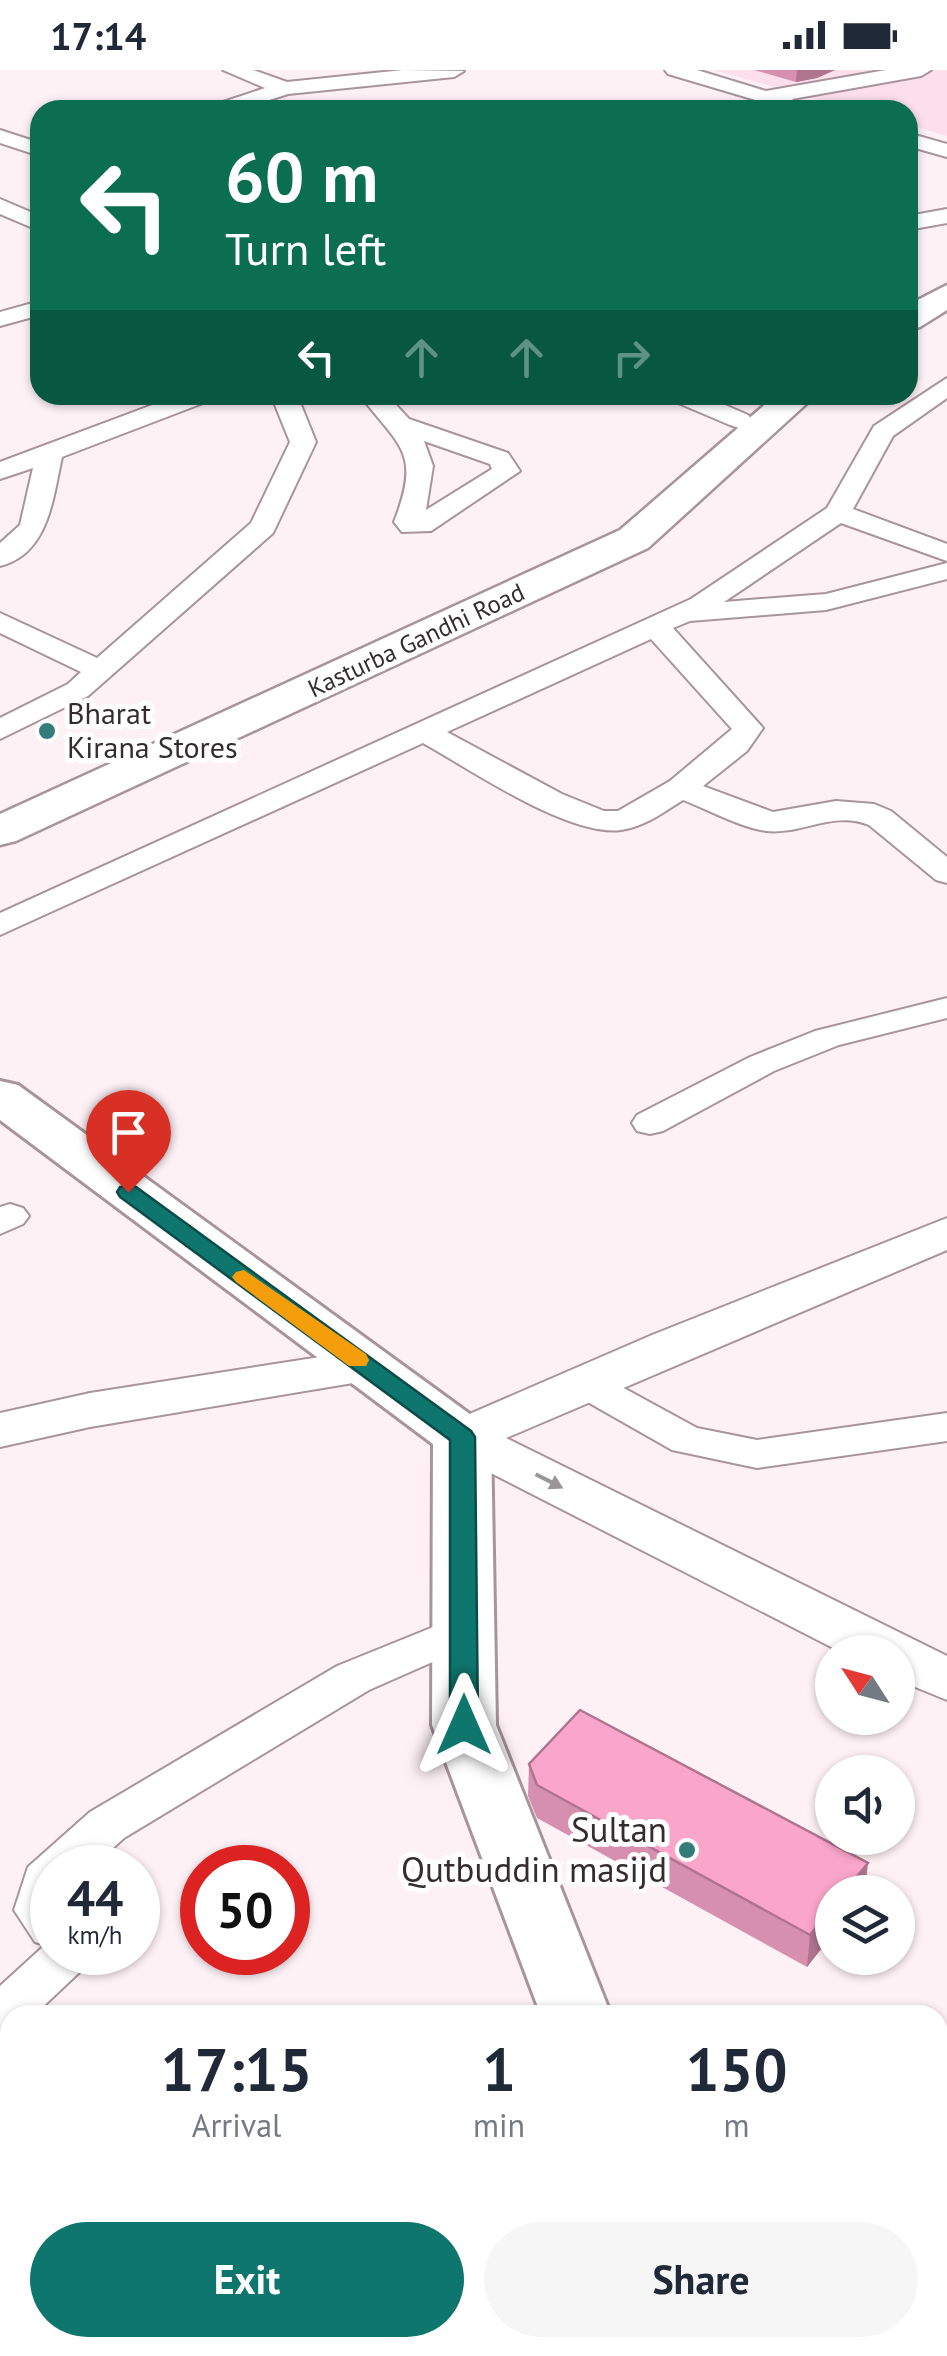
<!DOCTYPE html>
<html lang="en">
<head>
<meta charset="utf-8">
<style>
	:root { --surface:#fff; --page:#f6f6f7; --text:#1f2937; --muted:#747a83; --accent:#0f766e }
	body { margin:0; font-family:"PT Sans",sans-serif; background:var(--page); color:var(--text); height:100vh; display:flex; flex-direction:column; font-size:38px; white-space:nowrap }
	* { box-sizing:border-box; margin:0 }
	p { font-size:32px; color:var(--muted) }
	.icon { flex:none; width:55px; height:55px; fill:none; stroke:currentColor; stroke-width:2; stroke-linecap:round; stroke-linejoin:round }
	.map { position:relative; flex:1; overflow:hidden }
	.panel { position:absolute; left:0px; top:1935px; width:948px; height:352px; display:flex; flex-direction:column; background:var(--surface); border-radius:30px 30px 0 0; box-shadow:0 2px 8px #0004 }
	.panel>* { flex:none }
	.banner { position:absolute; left:30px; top:30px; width:888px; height:305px; border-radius:30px; box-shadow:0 2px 8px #0004; background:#0b6e4f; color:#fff; overflow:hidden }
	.needle { width:65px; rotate:306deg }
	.tools { position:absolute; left:815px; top:1565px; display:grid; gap:20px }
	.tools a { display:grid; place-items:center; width:100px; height:100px; border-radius:50%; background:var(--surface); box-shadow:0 2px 8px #0004; font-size:50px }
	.speed { position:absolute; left:30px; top:1775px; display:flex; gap:20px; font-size:50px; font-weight:700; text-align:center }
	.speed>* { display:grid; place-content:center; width:130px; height:130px; border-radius:50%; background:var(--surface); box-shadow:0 2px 8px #0004; line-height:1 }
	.speed small { font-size:25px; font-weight:400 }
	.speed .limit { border:15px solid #d22; background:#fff; color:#111 }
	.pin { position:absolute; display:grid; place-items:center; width:85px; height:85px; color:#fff; margin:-102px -42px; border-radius:50% 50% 50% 0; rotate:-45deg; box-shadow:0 0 10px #0007 }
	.pin .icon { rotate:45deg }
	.me { position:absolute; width:110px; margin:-55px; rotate:0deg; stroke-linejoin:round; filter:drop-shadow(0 0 8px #0008) }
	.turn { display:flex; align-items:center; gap:35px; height:210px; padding:0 30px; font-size:45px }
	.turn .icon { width:130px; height:130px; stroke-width:2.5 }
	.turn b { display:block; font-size:70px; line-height:85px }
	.lanes { display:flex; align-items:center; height:95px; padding:0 30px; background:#0003; justify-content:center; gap:50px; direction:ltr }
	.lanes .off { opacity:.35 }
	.eta { display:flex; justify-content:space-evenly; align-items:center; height:170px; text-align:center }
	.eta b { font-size:60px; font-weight:600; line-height:70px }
	.action { display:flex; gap:20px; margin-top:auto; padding:20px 30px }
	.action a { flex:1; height:115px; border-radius:60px; background:var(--accent); color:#fff; font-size:40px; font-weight:600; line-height:115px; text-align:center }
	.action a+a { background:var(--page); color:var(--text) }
	.status { display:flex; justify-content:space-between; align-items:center; height:70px; padding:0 50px; background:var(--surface); direction:ltr }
	.status svg { height:28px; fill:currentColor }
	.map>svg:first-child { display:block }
	.built { fill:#fcdfea }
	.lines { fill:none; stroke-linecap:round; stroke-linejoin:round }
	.minor-casing { stroke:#a8949c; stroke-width:4 }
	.tertiary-casing { stroke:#a8949c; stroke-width:4 }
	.secondary-casing { stroke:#a8949c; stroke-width:6 }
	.primary-casing { stroke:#a8949c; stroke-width:5 }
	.minor { fill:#fff; fill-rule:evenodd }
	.tertiary { fill:#fff; fill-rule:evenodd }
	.secondary { fill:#fff; fill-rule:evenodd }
	.primary { fill:#fff; fill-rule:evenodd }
	.wall { fill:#d78faf }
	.shaded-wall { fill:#af748e }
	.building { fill:#faa6cb; stroke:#af748e; stroke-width:2.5 }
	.oneway { fill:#9a9697 }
	.route { fill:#0f766e; stroke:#0a4d48; stroke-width:2.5 }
	.slow { fill:#f59e0b }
	.poi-dot { fill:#347c77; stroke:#fff; stroke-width:4 }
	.labels { text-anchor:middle; stroke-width:10; stroke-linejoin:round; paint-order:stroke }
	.far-street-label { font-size:25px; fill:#342c2f; stroke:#fff }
	.poi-label { font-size:30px; fill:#342c2f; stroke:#fff; text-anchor:start }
	.near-poi-label { font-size:35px; fill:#342c2f; stroke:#fff; text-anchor:end }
</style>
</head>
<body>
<div class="status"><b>17:14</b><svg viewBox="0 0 49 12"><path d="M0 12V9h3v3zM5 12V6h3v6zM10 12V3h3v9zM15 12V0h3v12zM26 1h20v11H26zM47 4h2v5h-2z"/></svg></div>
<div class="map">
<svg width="947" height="2286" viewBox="0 0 947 2286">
	<rect width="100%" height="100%" fill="#fef1f6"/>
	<!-- built -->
	<path class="built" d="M713,0H947V66L908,54V40H856Z"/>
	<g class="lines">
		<defs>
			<g id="minor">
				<path d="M223,0H253L287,12L403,0L464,1L454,7L288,24L239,40H208L211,36L265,18Z"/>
				<path d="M665,0H697L766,21L886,0H931L921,6L792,29L798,34L789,40L668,4Z"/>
				<path d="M0,60L40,73V86L0,73Z"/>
				<path d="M908,63L947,74V87L908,76Z"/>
				<path d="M0,129L40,146V161L0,144Z"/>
				<path d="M947,139V153L908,160V146Z"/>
				<path d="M40,231V245L0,256V242Z"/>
				<path d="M947,308V328L893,366L853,439L947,474V491L841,453L724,532L826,524L947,493V509L826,540L690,551L673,558L763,658L747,681L703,716L773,742L836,731L874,734L891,741L947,787V813L936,810L869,755C834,740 801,765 766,761C739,757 709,740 683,730C664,742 644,757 621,760C568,767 470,699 423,673L0,865V843L691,529L827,438L874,356ZM651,569L732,659L670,711L618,741H604L562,724L447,662Z"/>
				<path d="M179,325H215L211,330L62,387C53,427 49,484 0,496V473L20,455L33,398L0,409V392Z"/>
				<path d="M271,325H297L316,372L273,463L88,626L0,669V648L68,614L81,602L0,563V543L97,588L251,453L290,372Z"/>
				<path d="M360,325H387L409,349L508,383L520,401L431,461L402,462L394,452C422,381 399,377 360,325ZM424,371L490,394L492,399L426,440L433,396Z"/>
				<path d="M667,325H702L748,345L752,350L739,358L730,355L671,330Z"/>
				<path d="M947,928V948L839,975L774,1001L663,1061L650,1064L637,1061L632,1053L637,1045L750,987L815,961Z"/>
				<path d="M10,1134L23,1138L29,1146L23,1154L0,1164V1137Z"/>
				<path d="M584,1300L598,1304L697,1358L757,1370L947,1343V1371L757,1398L672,1380L570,1322L564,1313L570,1304Z"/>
				<path d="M463,1545L478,1550L485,1561L478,1572L369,1620L124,1768L91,1798H52V1882H93L86,1896L34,1945H10V1963L0,1966V1916L45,1875L35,1872L14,1840L28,1797L90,1742L337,1596Z"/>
			</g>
			<g id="tertiary">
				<path d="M947,1148V1180L506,1368L947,1586V1630L898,1610V1582H841L444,1379L436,1367L444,1355L652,1265Z"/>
				<path d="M365,1280L383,1284L390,1296L383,1308L90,1357L0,1377V1343L90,1323Z"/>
			</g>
			<g id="secondary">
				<path d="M0,1011L18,1015L482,1353L491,1367L496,1655L611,1945H541L432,1655L433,1374L0,1050Z"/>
				<path d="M640,2278H716L718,2286H642Z"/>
			</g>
			<g id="primary">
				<path d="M947,215V240L920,257L908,260V235Z"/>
				<path d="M776,325H816L648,478L16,771L0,775V744L620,460Z"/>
			</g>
		</defs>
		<!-- minor casing -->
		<use href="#minor" class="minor-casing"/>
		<!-- tertiary casing -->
		<use href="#tertiary" class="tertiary-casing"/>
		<!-- secondary casing -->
		<use href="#secondary" class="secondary-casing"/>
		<!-- primary casing -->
		<use href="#primary" class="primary-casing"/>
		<!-- minor -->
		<use href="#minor" class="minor"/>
		<!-- tertiary -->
		<use href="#tertiary" class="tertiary"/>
		<!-- secondary -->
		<use href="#secondary" class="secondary"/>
		<!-- primary -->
		<use href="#primary" class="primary"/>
	</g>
	<!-- wall -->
	<g class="wall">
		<path d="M754,0H835L817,8L796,12Z"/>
		<path d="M529,1694L832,1822V1865L807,1897L537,1748L528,1726Z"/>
	</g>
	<!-- shaded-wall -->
	<g class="shaded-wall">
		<path d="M797,0H835L817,8L796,12Z"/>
		<path d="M868,1793L865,1822H844Z"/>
		<path d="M832,1837V1865L807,1897L810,1865Z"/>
	</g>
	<!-- building -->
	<path class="building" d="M580,1640L868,1793L844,1822H832V1837L810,1865L537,1715L529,1694Z"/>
	<!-- one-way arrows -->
	<defs><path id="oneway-solid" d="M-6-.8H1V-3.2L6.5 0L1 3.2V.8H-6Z" transform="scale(2.5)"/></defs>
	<use class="oneway" href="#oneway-solid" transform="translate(549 1411) rotate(27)"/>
	<!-- route -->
	<path class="route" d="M128,1115L136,1117L471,1361L475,1367L478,1655L474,1662H454L450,1655V1370L120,1127L117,1122L120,1117Z"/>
	<!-- slow -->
	<path class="slow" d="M244,1200L366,1284L369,1290L366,1296H349L236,1212L232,1207L236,1202Z"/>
	<!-- markers -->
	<g class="poi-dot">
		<circle cx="47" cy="661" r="10"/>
		<circle cx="687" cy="1780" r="10"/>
	</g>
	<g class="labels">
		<!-- far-street labels -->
		<g class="far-street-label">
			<text transform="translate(416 570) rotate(-25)" y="9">Kasturba Gandhi Road</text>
		</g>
		<!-- poi labels -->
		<g class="poi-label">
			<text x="67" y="654">Bharat<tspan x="67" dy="34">Kirana Stores</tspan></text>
		</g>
		<!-- near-poi labels -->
		<g class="near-poi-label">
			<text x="667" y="1772">Sultan<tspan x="667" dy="40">Qutbuddin masijd</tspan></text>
		</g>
	</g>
</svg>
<div class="tools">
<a><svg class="needle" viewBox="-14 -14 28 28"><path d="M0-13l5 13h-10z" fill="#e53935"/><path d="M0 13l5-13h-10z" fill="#747a83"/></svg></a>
<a><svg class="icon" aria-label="sound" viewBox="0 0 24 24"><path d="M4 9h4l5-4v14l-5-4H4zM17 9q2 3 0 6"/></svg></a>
<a><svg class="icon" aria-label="layers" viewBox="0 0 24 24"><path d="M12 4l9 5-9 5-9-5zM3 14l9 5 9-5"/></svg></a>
</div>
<div class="speed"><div>44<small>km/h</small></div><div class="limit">50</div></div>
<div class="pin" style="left:128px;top:1122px;background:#d93025"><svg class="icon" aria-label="arrive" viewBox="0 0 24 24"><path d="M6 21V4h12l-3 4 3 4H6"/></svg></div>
<svg class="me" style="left:464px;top:1655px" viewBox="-20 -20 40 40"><path d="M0-17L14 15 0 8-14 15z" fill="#0f766e" stroke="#fff" stroke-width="4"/></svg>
<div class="banner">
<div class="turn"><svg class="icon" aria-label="left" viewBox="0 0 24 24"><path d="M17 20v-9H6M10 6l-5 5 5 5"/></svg><div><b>60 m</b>Turn left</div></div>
<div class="lanes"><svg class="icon" aria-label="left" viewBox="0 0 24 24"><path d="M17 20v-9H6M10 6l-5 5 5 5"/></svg><svg class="icon off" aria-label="ahead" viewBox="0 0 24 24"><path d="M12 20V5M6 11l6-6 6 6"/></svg><svg class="icon off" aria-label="ahead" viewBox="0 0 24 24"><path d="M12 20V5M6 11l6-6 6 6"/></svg><svg class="icon off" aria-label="right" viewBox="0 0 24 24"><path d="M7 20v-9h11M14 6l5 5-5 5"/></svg></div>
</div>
<section class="panel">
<div class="eta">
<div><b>17:15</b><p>Arrival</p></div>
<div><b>1</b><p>min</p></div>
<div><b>150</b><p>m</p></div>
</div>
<div class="action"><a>Exit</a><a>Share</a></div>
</section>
</div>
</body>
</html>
